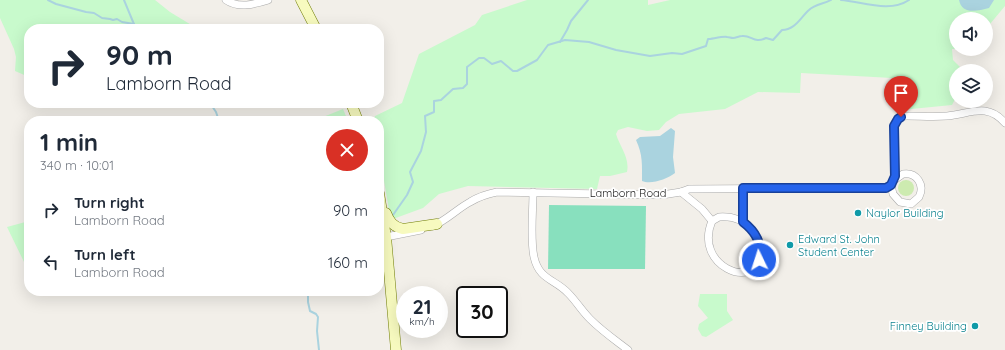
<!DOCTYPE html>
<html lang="en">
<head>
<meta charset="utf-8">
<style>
	:root { --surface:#fff; --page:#f2f2f3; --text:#1f2937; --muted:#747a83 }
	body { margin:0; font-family:Quicksand,sans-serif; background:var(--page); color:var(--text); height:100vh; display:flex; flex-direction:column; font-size:15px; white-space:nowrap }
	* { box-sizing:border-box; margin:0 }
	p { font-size:13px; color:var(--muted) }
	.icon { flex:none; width:22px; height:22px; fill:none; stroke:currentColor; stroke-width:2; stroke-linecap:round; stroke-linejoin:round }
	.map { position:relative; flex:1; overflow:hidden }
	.side { position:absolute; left:24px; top:116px; width:360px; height:180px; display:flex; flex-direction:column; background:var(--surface); border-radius:16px; box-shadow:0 4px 16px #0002 }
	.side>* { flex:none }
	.banner { position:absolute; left:24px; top:24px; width:360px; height:84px; border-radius:16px; box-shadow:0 4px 16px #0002; background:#fff; color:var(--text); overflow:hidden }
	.tools { position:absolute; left:949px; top:12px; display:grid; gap:8px }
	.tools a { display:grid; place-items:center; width:44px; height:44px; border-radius:50%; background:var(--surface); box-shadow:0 4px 16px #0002; font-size:20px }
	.speed { position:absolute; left:396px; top:286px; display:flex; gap:8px; font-size:20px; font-weight:700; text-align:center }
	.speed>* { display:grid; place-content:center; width:52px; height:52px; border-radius:50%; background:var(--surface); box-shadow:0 4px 16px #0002; line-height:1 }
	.speed small { font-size:10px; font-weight:400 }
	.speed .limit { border:2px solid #111; border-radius:6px; background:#fff; color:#111 }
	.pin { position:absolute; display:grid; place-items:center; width:34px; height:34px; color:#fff; margin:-41px -17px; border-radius:50% 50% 50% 0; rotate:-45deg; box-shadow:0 0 4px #0007 }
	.pin .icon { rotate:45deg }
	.me { position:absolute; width:44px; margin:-22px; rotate:356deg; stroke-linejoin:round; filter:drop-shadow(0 0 3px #0008) }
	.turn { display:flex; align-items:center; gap:14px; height:84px; padding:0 16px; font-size:18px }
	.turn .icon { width:52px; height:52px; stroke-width:2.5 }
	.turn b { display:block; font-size:28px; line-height:34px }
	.round { display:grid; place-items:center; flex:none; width:42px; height:42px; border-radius:21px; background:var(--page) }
	.head { display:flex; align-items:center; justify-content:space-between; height:68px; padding:0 16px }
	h1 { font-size:24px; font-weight:700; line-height:30px }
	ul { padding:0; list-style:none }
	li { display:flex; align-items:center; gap:12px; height:52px; padding:0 16px }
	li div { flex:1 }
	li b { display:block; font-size:15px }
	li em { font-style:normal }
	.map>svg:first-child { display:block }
	.grass { fill:#cdebb0 }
	.park { fill:#c8facc }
	.pitch { fill:#88e0be }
	.water { fill:#aad3df }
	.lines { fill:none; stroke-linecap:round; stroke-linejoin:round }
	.stream { stroke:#aad3df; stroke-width:2 }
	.street-casing { stroke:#a9a9a9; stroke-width:8 }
	.secondary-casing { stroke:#707d05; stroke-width:11 }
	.street { stroke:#fff; stroke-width:7 }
	.secondary { stroke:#f7fabf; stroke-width:10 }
	.route-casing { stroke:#184099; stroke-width:10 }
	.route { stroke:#2563eb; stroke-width:7 }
	.culture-dot { fill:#0f9aa8; stroke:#fff; stroke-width:1.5 }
	.labels { text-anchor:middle; stroke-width:3.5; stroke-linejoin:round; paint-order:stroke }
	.street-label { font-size:11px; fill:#222; stroke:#fff }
	.culture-label { font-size:11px; fill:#0d838f; stroke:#fff; text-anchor:start }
</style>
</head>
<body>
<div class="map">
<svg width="1005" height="350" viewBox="0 0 1005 350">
	<rect width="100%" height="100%" fill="#f2efe9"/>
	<!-- grass -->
	<circle class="grass" cx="906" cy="188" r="8"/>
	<!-- park -->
	<g class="park">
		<path d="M0,0H155L170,12L198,29H29V77L15,71L16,57L14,49L0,18Z"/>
		<path d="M527,0H648V5L670,0H1005V6L990,24L991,38L986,44V19H956V49H983H952L953,60L961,68V71H956V97L952,105L901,110L893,108L892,78L801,73L800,93L758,92L725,109L679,114L666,122L659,130L647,131L628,127L618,130L616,134C620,147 630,158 627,172L610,176H600L597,189L468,186L439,194L423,208L393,219L389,210L383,175H381L379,168V121H373L375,116L402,103L419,54L475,25L482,15Z"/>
		<path d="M343,109L348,121H313Z"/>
		<path d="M29,221V265L25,264L7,227Z"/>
		<path d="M700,294H727V311L733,320L706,337L702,336L698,329L699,324L708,318L698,306Z"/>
	</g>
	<!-- pitch -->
	<path class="pitch" d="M549,205L646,206L645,269H548Z"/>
	<!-- water -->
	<g class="water">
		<path d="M959,0H994L989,8C977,11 962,15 959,0Z"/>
		<path d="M671,128L675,131L673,157L675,173C667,179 651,185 642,181C642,165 643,155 636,140L640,137L660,136Z"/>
	</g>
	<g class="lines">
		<!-- stream -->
		<g class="stream">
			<path d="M48,0L56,4L86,12L94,13L102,18L110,19L113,20L117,19L122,22L134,24"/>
			<path d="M124,0L136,29"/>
			<path d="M841,0C863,2 890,13 909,0"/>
			<path d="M560,42L567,30L571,21L588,0"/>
			<path d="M210,103L216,112L219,121"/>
			<path d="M393,215L407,195L413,182L410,172L421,151L426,132L425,116L434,112V101L441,100L453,89L463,88L467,84V67L479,58H484L492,64L501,61L513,71H517L537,60L548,45L565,40L589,42L616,50L650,56L672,53L682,54L706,46L708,39C711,39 724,36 727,37C729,37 731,38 733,38C736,38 739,36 742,36C752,35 754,44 766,38L773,40L782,30C795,30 800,18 809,10C815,4 824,4 831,0"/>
			<path d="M308,291V302L310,311L316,314L318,317L317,331L319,350"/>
		</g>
		<defs>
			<g id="street">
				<path d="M226,0C239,9 255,4 268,0"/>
				<path d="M891,185L893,194L900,202L911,204L919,197C925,185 917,172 903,174L893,181"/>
				<path d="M533,192C533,211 530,239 534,257C539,280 555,279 568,293C576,301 582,311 590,319C602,331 615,340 628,350"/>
				<path d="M681,192L702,209L712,221"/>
				<path d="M719,217C733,216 746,221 754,232C759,239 761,248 760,256C755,291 693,266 712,221Z"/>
				<path d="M743,222V188"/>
				<path d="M433,226C447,220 457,209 470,202C478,197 487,194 497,192L662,195L681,192L689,189L886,188L891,185L895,176L894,126C897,119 900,116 907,116C920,116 934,117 947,116C970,114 987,102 1005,123"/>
				<path d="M386,237L421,230"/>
			</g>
			<g id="secondary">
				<path d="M301,0L316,29"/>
				<path d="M351,103L358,121"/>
				<path d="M379,193L386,237L396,350"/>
				<path d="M386,213C389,221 393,227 403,229L437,224"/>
			</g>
		</defs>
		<!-- street casing -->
		<use href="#street" class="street-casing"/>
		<!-- secondary casing -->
		<use href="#secondary" class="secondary-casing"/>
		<!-- street -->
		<use href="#street" class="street"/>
		<!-- secondary -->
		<use href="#secondary" class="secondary"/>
	</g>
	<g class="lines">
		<defs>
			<path id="route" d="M759,260C763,244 755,231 743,222V188H886L891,185L895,176L894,126L898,119L901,117"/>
		</defs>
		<!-- route casing -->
		<use href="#route" class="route-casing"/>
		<!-- route -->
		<use href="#route" class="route"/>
	</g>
	<!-- markers -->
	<g class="culture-dot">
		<circle cx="858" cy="213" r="4"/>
		<circle cx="790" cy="245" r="4"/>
		<circle cx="975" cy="326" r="4"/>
	</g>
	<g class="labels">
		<!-- street labels -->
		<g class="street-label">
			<text x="628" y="197">Lamborn Road</text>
		</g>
		<!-- culture labels -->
		<g class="culture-label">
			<text x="866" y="217">Naylor Building</text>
			<text x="798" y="243">Edward St. John<tspan x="798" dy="13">Student Center</tspan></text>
			<text x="967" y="330" text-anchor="end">Finney Building</text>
		</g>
	</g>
</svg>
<div class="tools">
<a><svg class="icon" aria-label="sound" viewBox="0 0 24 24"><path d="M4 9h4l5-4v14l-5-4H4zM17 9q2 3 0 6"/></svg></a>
<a><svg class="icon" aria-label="layers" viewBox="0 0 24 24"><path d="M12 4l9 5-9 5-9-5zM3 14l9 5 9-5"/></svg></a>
</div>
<div class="speed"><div>21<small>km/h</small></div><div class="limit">30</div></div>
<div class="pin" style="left:901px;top:117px;background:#d93025"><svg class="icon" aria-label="arrive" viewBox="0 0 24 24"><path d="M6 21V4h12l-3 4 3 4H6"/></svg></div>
<svg class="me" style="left:759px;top:260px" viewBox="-20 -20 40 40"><circle r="17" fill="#2563eb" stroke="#fff" stroke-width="3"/><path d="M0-11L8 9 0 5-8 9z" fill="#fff"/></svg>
<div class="banner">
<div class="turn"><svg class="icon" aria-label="right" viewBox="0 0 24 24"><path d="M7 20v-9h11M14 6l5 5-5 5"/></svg><div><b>90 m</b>Lamborn Road</div></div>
</div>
<section class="side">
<div class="head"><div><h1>1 min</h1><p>340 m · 10:01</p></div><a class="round" style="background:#d93025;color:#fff"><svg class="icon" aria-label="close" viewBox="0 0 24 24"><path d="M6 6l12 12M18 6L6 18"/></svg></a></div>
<ul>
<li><svg class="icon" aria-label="right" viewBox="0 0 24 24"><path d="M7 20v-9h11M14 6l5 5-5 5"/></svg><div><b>Turn right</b><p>Lamborn Road</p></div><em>90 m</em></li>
<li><svg class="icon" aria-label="left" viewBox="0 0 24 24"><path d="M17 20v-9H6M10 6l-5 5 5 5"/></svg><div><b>Turn left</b><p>Lamborn Road</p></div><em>160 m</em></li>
</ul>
</section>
</div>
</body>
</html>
